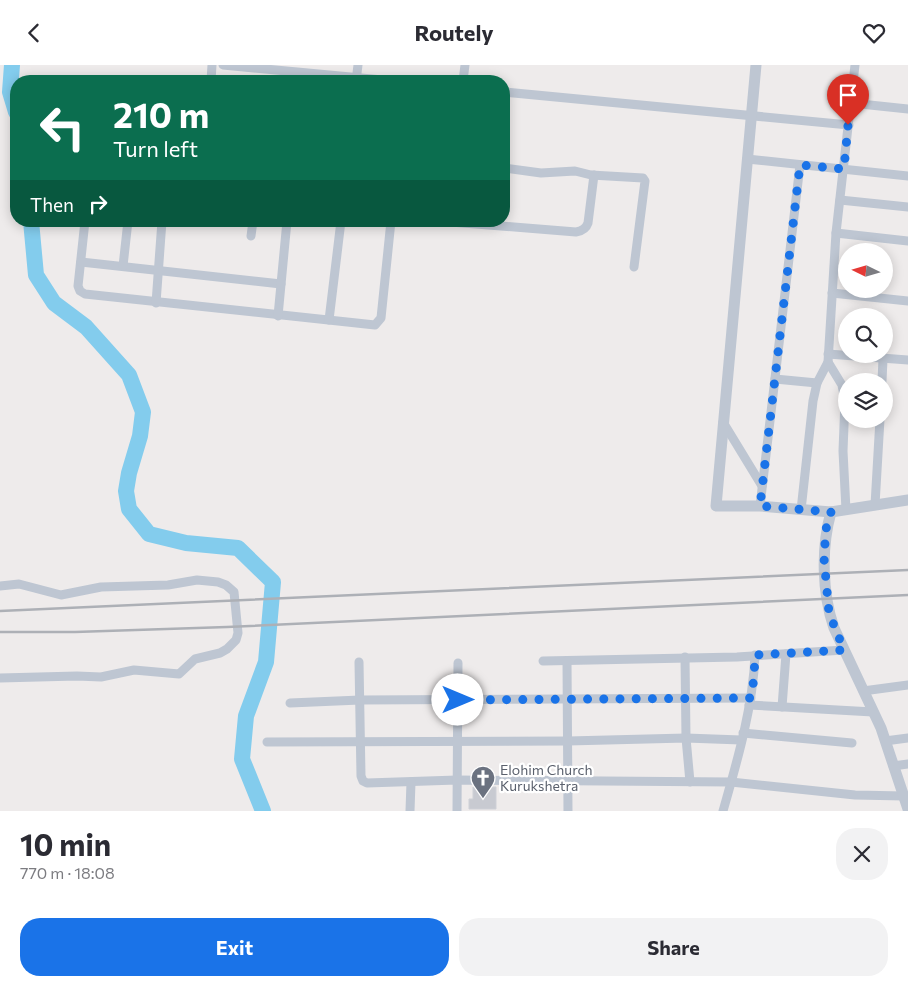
<!DOCTYPE html>
<html lang="en">
<head>
<meta charset="utf-8">
<style>
	:root { --surface:#fff; --page:#f2f2f3; --text:#2b2b33; --muted:#7c7c81; --accent:#1a73e8 }
	body { margin:0; font-family:Commissioner,sans-serif; background:var(--page); color:var(--text); height:100vh; display:flex; flex-direction:column; font-size:19px; white-space:nowrap }
	* { box-sizing:border-box; margin:0 }
	p { font-size:16px; color:var(--muted) }
	.icon { flex:none; width:28px; height:28px; fill:none; stroke:currentColor; stroke-width:2; stroke-linecap:round; stroke-linejoin:round }
	.map { position:relative; height:746px; overflow:hidden }
	.side { display:flex; flex-direction:column; background:var(--surface); flex:1 }
	.side>* { flex:none }
	.hud { position:absolute; left:10px; top:10px; width:500px; height:152px; border-radius:20px; box-shadow:0 2px 12px #0003; background:#0b6e4f; color:#fff; overflow:hidden }
	.needle { width:32px; rotate:275deg }
	.controls { position:absolute; left:838px; top:178px; display:grid; gap:10px }
	.controls a { display:grid; place-items:center; width:55px; height:55px; border-radius:50%; background:var(--surface); box-shadow:0 2px 12px #0003; font-size:25px }
	.pin { position:absolute; display:grid; place-items:center; width:42px; height:42px; color:#fff; margin:-51px -21px; border-radius:50% 50% 50% 0; rotate:-45deg; box-shadow:0 0 5px #0007 }
	.pin .icon { rotate:45deg }
	.me { position:absolute; width:55px; margin:-28px; rotate:90deg; stroke-linejoin:round; filter:drop-shadow(0 0 4px #0008) }
	.turn { display:flex; align-items:center; gap:18px; height:105px; padding:0 20px; font-size:22px }
	.turn .icon { width:65px; height:65px; stroke-width:2.5 }
	.turn b { display:block; font-size:35px; line-height:42px }
	.then { display:flex; align-items:center; height:48px; padding:0 20px; background:#0003; gap:10px; font-size:19px }
	.round { display:grid; place-items:center; flex:none; width:52px; height:52px; border-radius:20px; background:var(--page) }
	.summary { display:flex; align-items:center; justify-content:space-between; height:85px; padding:0 20px }
	h1 { font-size:30px; font-weight:700; line-height:38px }
	.cta { display:flex; gap:10px; margin-top:auto; padding:10px 20px }
	.cta a { flex:1; height:58px; border-radius:20px; background:var(--accent); color:#fff; font-size:20px; font-weight:700; line-height:58px; text-align:center }
	.cta a+a { background:var(--page); color:var(--text) }
	header { display:flex; justify-content:space-between; align-items:center; height:65px; padding:0 20px; background:var(--surface); font-size:22px; font-weight:700 }
	.map>svg:first-child { display:block }
	.lines { fill:none; stroke-linecap:round; stroke-linejoin:round }
	.river { stroke:#83cced; stroke-width:16 }
	.building { fill:#c8cad1; stroke:#cfd1d7 }
	.minor { stroke:#bec6d2; stroke-width:9 }
	.tertiary { stroke:#bec6d2; stroke-width:11 }
	.rail { stroke:#adb0b6; stroke-width:2.5 }
	.route { stroke:#1a73e8; stroke-width:9; stroke-dasharray:0 16.2 }
	.labels { text-anchor:middle; stroke-width:4.5; stroke-linejoin:round; paint-order:stroke }
	.worship-label { font-size:14px; fill:#5b616d; stroke:#fff; text-anchor:start }
</style>
</head>
<body>
<header><svg class="icon" aria-label="back" viewBox="0 0 24 24"><path d="M15 5l-7 7 7 7"/></svg>Routely<svg class="icon" aria-label="heart" viewBox="0 0 24 24"><path d="M12 20l-8-8c-3-5 5-10 8-4 3-6 11-1 8 4z"/></svg></header>
<div class="map">
<svg width="908" height="746" viewBox="0 0 908 746">
	<rect width="100%" height="100%" fill="#eeebeb"/>
	<g class="lines">
		<!-- river -->
		<g class="river">
			<path d="M12,0L10,27L16,47"/>
			<path d="M31,156L36,210L54,238L86,262L129,310L143,347L140,371L129,408L126,426L129,444L149,469L186,478L238,483L273,517L266,597L246,651L242,694L263,746"/>
		</g>
	</g>
	<!-- building -->
	<path class="building" d="M473,722H496V744H469V734H473Z"/>
	<g class="lines">
		<!-- minor -->
		<g class="minor">
			<path d="M223,0L393,16"/>
			<path d="M211,16L212,0"/>
			<path d="M356,16L358,0"/>
			<path d="M463,16L465,0"/>
			<path d="M504,27L849,60"/>
			<path d="M851,38L908,44"/>
			<path d="M747,94L908,111"/>
			<path d="M504,103L541,108L575,106L591,110L643,113L645,116L634,202"/>
			<path d="M840,135L908,142"/>
			<path d="M85,156L78,221L80,226L85,229L375,260L381,253L391,156"/>
			<path d="M438,156L576,167C582,166 586,164 588,158L594,110"/>
			<path d="M836,168L908,176"/>
			<path d="M251,171L253,156"/>
			<path d="M81,197L281,219"/>
			<path d="M123,201L128,156"/>
			<path d="M832,228L908,236"/>
			<path d="M156,238L162,156"/>
			<path d="M278,251L287,156"/>
			<path d="M329,255L341,156"/>
			<path d="M828,289L908,295"/>
			<path d="M828,297L842,320L845,335L843,386L846,445"/>
			<path d="M775,314L817,318"/>
			<path d="M882,316L883,294"/>
			<path d="M723,357L762,421"/>
			<path d="M875,440L880,354"/>
			<path d="M760,441L800,100"/>
			<path d="M801,445L813,336L817,318L828,297L836,168L855,0"/>
			<path d="M0,521L19,519L61,530L101,522L168,520L197,515L218,517L226,520L234,527L238,568L236,575L227,584L220,588L195,594L179,609L134,605L101,612L77,611L0,613"/>
			<path d="M685,592L686,673L690,717"/>
			<path d="M543,596L737,592L844,585"/>
			<path d="M567,596L568,746"/>
			<path d="M359,597L361,711L363,716L367,718L457,715L731,717L855,730L904,731"/>
			<path d="M863,626L908,620"/>
			<path d="M290,638L360,635L751,633"/>
			<path d="M749,640L873,647"/>
			<path d="M782,642L786,589"/>
			<path d="M743,668L852,678"/>
			<path d="M885,676L908,673"/>
			<path d="M267,677L568,676L686,673L741,675"/>
			<path d="M893,701L908,699"/>
			<path d="M410,746L411,717"/>
			<path d="M457,746L458,598"/>
			<path d="M723,746C737,697 753,642 755,590"/>
		</g>
		<!-- tertiary -->
		<g class="tertiary">
			<path d="M756,0L716,441H760L831,447"/>
			<path d="M908,435L831,447C821,483 822,528 834,563L881,663L908,744"/>
		</g>
		<!-- rail -->
		<g class="rail">
			<path d="M0,546L908,505"/>
			<path d="M0,567H75L227,562L908,530"/>
		</g>
	</g>
	<g class="lines">
		<!-- route -->
		<path class="route" d="M458,635L751,633L754,613L755,590L844,585L829,548L824,493L826,464L831,447L760,441L800,100L844,104L848,60"/>
	</g>
	<!-- icons -->
	<defs>
		<symbol id="church-pin" viewBox="-11 -11 22 30"><path d="M0 17L-7.5 6A9.5 9.5 0 1 1 7.5 6Z" fill="#6b7280" stroke="#fff"/><path d="M-1.2-6h2.4v3.5h3.3v2.4h-3.3V6h-2.4V-.1h-3.3v-2.4h3.3Z" fill="#fff"/></symbol>
	</defs>
	<g fill-rule="evenodd">
		<use href="#church-pin" x="469" y="699" width="28" height="38"/>
	</g>
	<g class="labels">
		<!-- worship labels -->
		<g class="worship-label">
			<text x="500" y="710">Elohim Church<tspan x="500" dy="16">Kurukshetra</tspan></text>
		</g>
	</g>
</svg>
<div class="controls">
<a><svg class="needle" viewBox="-14 -14 28 28"><path d="M0-13l5 13h-10z" fill="#e53935"/><path d="M0 13l5-13h-10z" fill="#7c7c81"/></svg></a>
<a><svg class="icon" aria-label="search" viewBox="0 0 24 24"><circle cx="10" cy="10" r="6"/><path d="M15 15l6 6"/></svg></a>
<a><svg class="icon" aria-label="layers" viewBox="0 0 24 24"><path d="M12 4l9 5-9 5-9-5zM3 14l9 5 9-5"/></svg></a>
</div>
<div class="pin" style="left:848px;top:60px;background:#d93025"><svg class="icon" aria-label="arrive" viewBox="0 0 24 24"><path d="M6 21V4h12l-3 4 3 4H6"/></svg></div>
<svg class="me" style="left:458px;top:635px" viewBox="-20 -20 40 40"><circle r="19" fill="#fff"/><path d="M0-13L10 11 0 6-10 11z" fill="#1a73e8"/></svg>
<div class="hud">
<div class="turn"><svg class="icon" aria-label="left" viewBox="0 0 24 24"><path d="M17 20v-9H6M10 6l-5 5 5 5"/></svg><div><b>210 m</b>Turn left</div></div>
<div class="then">Then<svg class="icon" aria-label="right" viewBox="0 0 24 24"><path d="M7 20v-9h11M14 6l5 5-5 5"/></svg></div>
</div>
</div>
<section class="side">
<div class="summary"><div><h1>10 min</h1><p>770 m · 18:08</p></div><a class="round"><svg class="icon" aria-label="close" viewBox="0 0 24 24"><path d="M6 6l12 12M18 6L6 18"/></svg></a></div>
<div class="cta"><a>Exit</a><a>Share</a></div>
</section>
</body>
</html>
